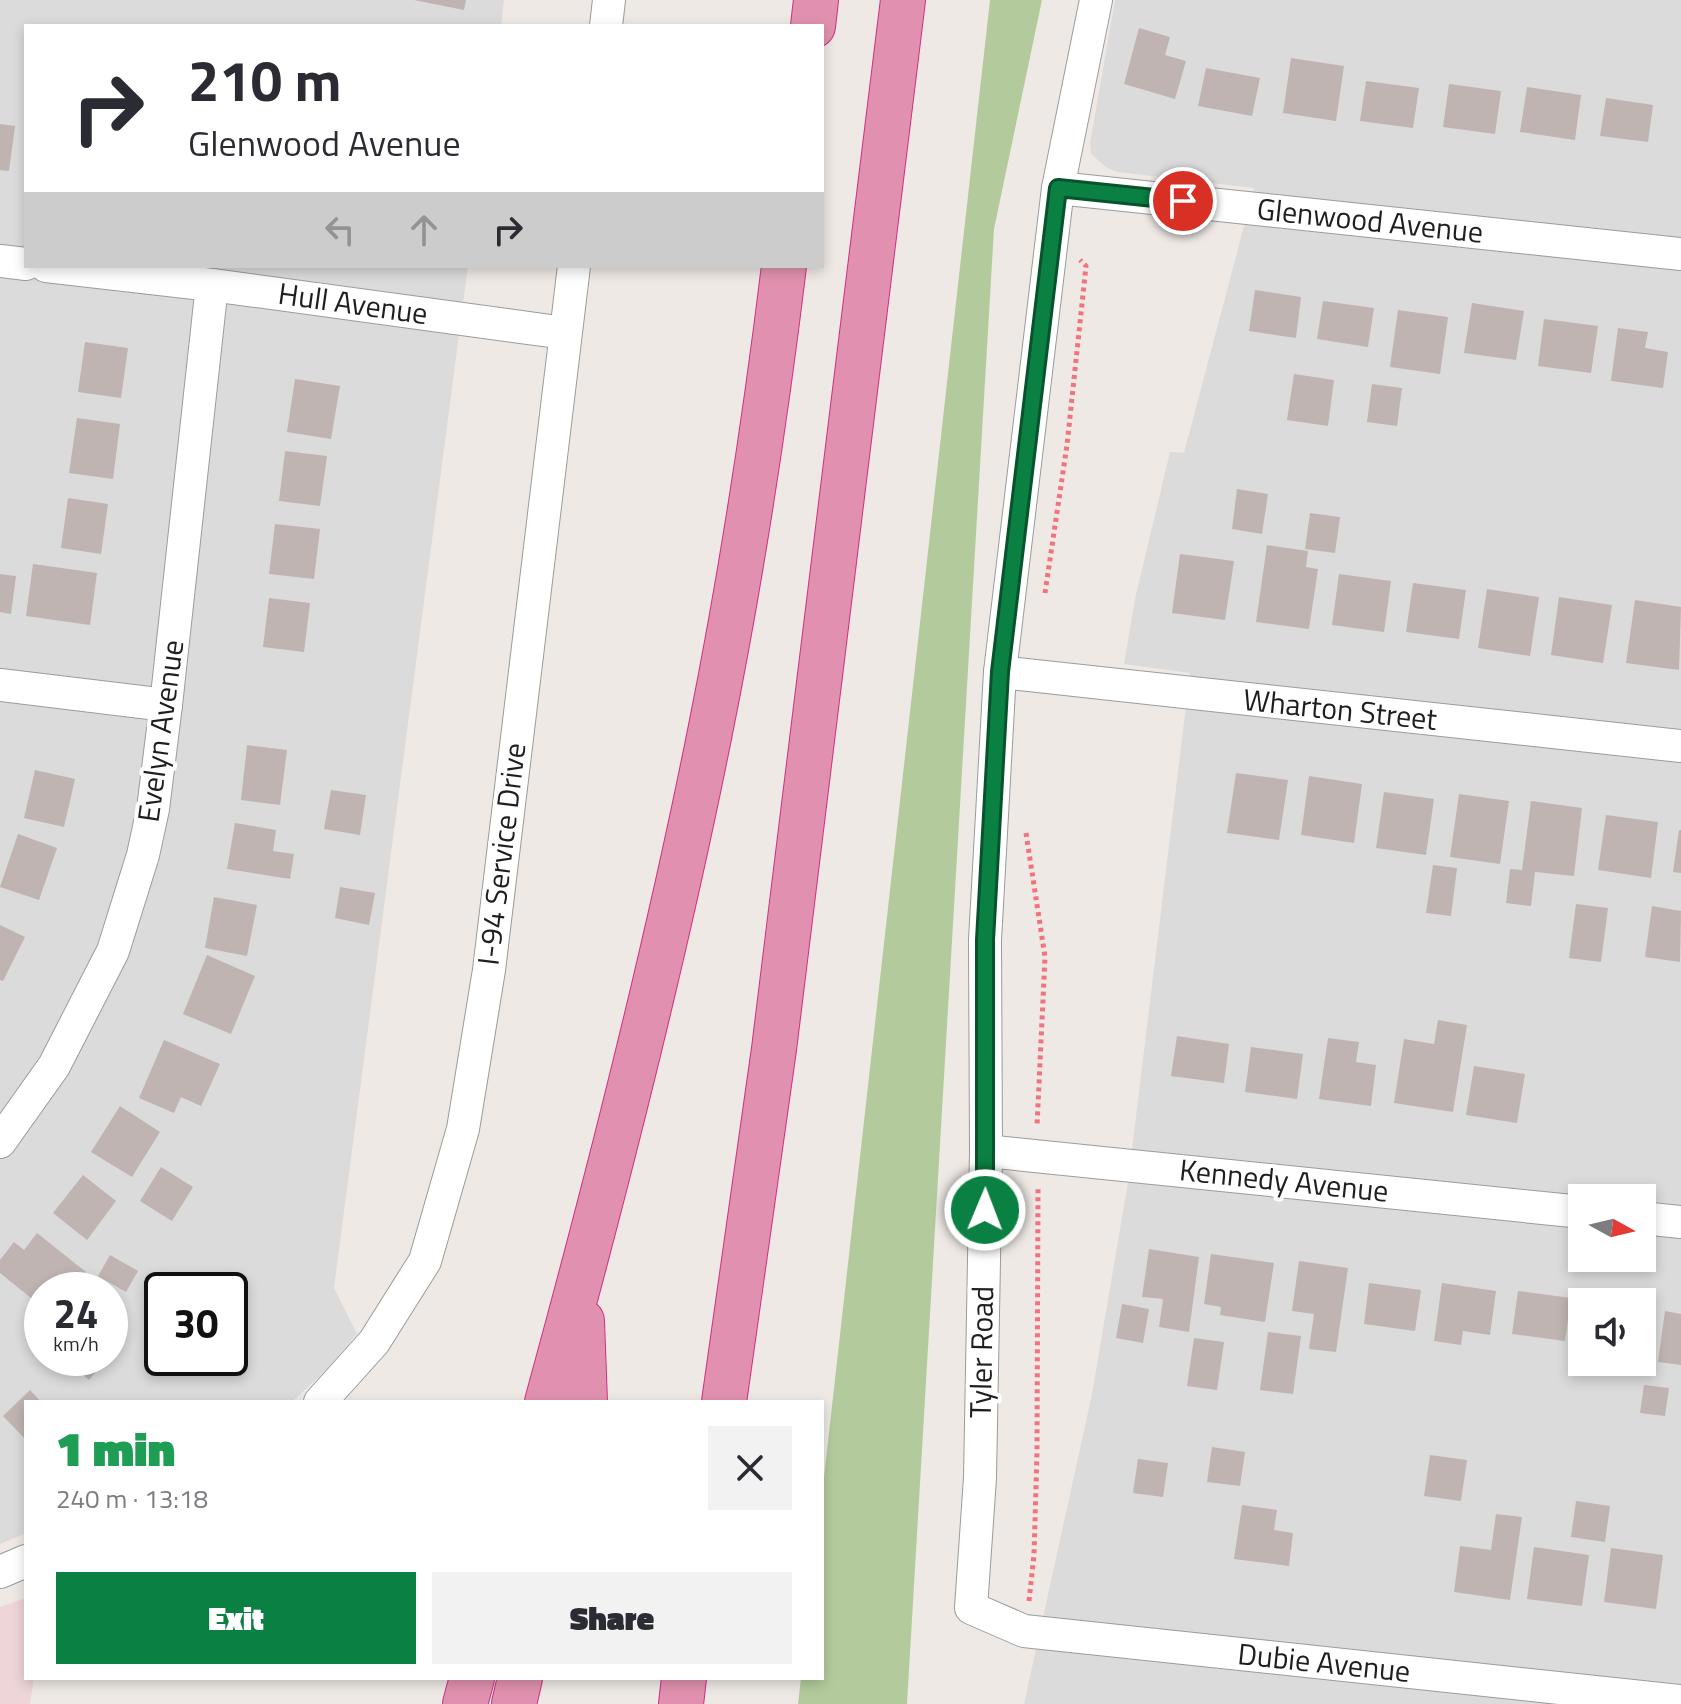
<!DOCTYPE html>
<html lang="en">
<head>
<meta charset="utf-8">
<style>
	:root { --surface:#fff; --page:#f2f2f3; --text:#2b2b33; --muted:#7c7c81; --accent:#0b8043 }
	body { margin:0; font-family:"Titillium Web",sans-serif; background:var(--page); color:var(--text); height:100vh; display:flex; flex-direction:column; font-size:30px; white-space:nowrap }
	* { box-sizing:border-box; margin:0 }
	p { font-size:26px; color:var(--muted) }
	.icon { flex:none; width:44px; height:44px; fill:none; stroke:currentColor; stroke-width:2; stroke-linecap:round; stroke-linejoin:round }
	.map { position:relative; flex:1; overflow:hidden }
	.side { position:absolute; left:24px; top:1400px; width:800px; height:280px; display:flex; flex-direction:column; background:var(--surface); border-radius:0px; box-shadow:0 4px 12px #0003 }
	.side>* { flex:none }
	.hud { position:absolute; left:24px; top:24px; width:800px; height:244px; border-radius:0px; box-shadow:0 4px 12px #0003; background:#fff; color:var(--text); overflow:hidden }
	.needle { width:52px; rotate:98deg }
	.buttons { position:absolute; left:1568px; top:1184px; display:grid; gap:16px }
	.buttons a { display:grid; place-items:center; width:88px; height:88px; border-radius:0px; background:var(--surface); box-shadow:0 4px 12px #0003; font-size:40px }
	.speed { position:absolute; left:24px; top:1272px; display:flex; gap:16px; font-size:40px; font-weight:700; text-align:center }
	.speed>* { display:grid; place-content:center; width:104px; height:104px; border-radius:50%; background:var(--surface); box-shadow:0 4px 12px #0003; line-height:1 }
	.speed small { font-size:20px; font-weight:400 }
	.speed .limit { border:4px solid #111; border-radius:12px; background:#fff; color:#111 }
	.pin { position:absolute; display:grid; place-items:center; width:68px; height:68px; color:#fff; margin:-34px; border:4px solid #fff; border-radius:50%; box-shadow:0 2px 8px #0007 }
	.me { position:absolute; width:88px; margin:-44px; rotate:1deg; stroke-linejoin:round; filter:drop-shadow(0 0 6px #0008) }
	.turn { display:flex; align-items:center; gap:28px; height:168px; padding:0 32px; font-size:36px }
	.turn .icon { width:104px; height:104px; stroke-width:2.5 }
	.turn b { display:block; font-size:56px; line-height:68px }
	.lanes { display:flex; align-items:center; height:76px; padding:0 32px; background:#0003; justify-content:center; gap:40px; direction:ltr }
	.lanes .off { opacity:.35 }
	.round { display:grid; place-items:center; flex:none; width:84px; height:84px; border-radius:0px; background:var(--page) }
	.head { display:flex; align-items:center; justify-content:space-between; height:136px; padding:0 32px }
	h1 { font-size:48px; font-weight:800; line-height:60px; color:#1e9e55 }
	.action { display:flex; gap:16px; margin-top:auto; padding:16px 32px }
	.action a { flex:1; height:92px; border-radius:0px; background:var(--accent); color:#fff; font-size:32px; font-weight:800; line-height:92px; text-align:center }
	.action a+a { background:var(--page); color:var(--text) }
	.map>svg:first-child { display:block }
	.residential { fill:#dcdbdb; fill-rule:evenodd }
	.commercial { fill:#eed5d8 }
	.forest { fill:#b3cb9c }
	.building { fill:#bfb4b1 }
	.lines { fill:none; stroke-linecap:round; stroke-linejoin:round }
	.minor-casing { stroke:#9b9b9b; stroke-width:34 }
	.motorway-casing { stroke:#cf2f83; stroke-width:46 }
	.path { stroke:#f1737d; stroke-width:5; stroke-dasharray:4 4; stroke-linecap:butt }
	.minor { stroke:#fff; stroke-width:32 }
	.motorway { stroke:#e191af; stroke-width:44 }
	.route-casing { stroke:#07532c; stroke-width:20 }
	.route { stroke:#0b8043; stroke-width:14 }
	.labels { text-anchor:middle; stroke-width:8; stroke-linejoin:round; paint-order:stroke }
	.street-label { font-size:30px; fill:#1e1e1e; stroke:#fff }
</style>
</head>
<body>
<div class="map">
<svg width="1681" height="1704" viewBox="0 0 1681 1704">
	<rect width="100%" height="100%" fill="#eee9e5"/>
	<!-- residential -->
	<g class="residential">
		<path d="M0,0H504L501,26H26V266H468L334,1288L357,1334L327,1369L292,1402H26V1533L0,1544ZM42,1290H110V1358H42ZM162,1290H230V1358H162Z"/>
		<path d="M1115,0H1681V1704H1024L1092,1394L1128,1182L1190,673L1124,664L1135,599L1170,452L1184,453L1254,188L1118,172L1107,168L1091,154L1090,143ZM1582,1198H1642V1258H1582ZM1582,1302H1642V1362H1582Z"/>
	</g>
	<!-- commercial -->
	<path class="commercial" d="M26,1598V1678H34L30,1704H0V1607Z"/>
	<!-- forest -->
	<path class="forest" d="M990,0H1042L994,229L907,1704H798L801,1678H822V1495Z"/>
	<!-- building -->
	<g class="building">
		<path d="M414,0H466L464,10Z"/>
		<path d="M1139,28L1170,37L1165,55L1186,61L1175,99L1124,84Z"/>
		<path d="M1291,58L1344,66L1336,121L1283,113Z"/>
		<path d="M1206,68L1260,78L1252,116L1198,106Z"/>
		<path d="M1366,81L1419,88L1413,128L1360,121Z"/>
		<path d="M1449,84L1501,91L1495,134L1443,127Z"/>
		<path d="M1527,87L1581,95L1575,140L1520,132Z"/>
		<path d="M1606,98L1653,105L1648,142L1600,136Z"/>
		<path d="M0,124L15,126L9,171L0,170Z"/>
		<path d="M1255,290L1301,297L1296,338L1249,331Z"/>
		<path d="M1323,301L1374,308L1368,347L1317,339Z"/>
		<path d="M1472,303L1524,311L1516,360L1464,353Z"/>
		<path d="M1398,310L1448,317L1440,374L1390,367Z"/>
		<path d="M1544,319L1598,326L1591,373L1538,366Z"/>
		<path d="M1618,328L1648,332L1645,348L1668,352L1663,388L1611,381Z"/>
		<path d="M85,342L128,348L121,398L78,392Z"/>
		<path d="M1294,374L1334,380L1328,426L1287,420Z"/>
		<path d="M295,379L340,386L331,439L287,432Z"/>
		<path d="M1372,384L1402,388L1397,426L1367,422Z"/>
		<path d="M77,418L120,424L113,479L69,473Z"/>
		<path d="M285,451L327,456L320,506L279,501Z"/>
		<path d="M1237,489L1268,494L1262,534L1232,529Z"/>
		<path d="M68,498L108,504L101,554L61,548Z"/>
		<path d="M1310,513L1340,517L1335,553L1305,549Z"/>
		<path d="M275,524L320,529L314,579L269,574Z"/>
		<path d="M1267,545L1308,551L1306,567L1318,569L1309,629L1256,622Z"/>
		<path d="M1180,554L1234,561L1225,620L1172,613Z"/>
		<path d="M33,564L97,573L90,625L26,616Z"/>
		<path d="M0,574L16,576L11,614L0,612Z"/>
		<path d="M1339,574L1391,581L1384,632L1332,625Z"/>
		<path d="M1413,583L1466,590L1459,639L1406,632Z"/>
		<path d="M1487,589L1539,597L1530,656L1478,648Z"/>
		<path d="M1559,597L1612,605L1603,663L1551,655Z"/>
		<path d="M269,598L310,603L304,652L263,647Z"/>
		<path d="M1635,600L1681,607L1679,670L1626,663Z"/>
		<path d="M247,745L287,750L280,805L241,800Z"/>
		<path d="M35,770L75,779L64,827L24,818Z"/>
		<path d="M1236,773L1288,780L1279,840L1227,833Z"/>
		<path d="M1309,776L1362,784L1354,843L1301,835Z"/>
		<path d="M331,790L366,795L360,835L324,829Z"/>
		<path d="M1384,792L1434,799L1426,855L1376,848Z"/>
		<path d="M1459,794L1509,801L1500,864L1450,857Z"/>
		<path d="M1531,801L1582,808L1574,876L1535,872L1531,906L1506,903L1510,869L1522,870Z"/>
		<path d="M1606,815L1658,822L1651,878L1598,870Z"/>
		<path d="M235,823L276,830L273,851L294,854L290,879L227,869Z"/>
		<path d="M1679,830H1681V873L1673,872Z"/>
		<path d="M18,834L57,848L39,900L0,887Z"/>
		<path d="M1433,865L1457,868L1451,916L1426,913Z"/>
		<path d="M340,887L375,893L369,925L335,918Z"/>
		<path d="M214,897L257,905L247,956L205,948Z"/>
		<path d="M1576,904L1608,908L1601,962L1569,958Z"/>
		<path d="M1652,906L1681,911L1680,962L1645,957Z"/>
		<path d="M0,925L25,937L3,981L0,980Z"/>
		<path d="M207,955L255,976L231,1034L183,1014Z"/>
		<path d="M1438,1020L1467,1025L1453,1112L1394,1103L1404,1039L1434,1044Z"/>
		<path d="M1177,1036L1229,1044L1224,1083L1171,1076Z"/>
		<path d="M1328,1038L1359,1042L1356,1062L1376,1065L1371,1106L1319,1099Z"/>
		<path d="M164,1040L220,1064L201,1106L181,1097L174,1113L139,1098Z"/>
		<path d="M1251,1047L1303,1054L1297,1099L1245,1092Z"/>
		<path d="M1474,1066L1525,1074L1517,1123L1466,1115Z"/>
		<path d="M120,1106L160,1132L132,1177L91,1152Z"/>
		<path d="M161,1167L193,1187L172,1221L140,1201Z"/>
		<path d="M83,1175L116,1201L87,1240L53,1213Z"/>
		<path d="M37,1233L86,1272L71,1290H42V1307L0,1273V1260L14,1242L24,1250Z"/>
		<path d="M1149,1249L1199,1257L1189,1332L1159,1327L1163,1299L1142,1297Z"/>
		<path d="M1211,1254L1274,1263L1265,1322L1220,1315L1221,1307L1204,1304Z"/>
		<path d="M110,1255L138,1271L126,1292L98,1276Z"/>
		<path d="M1299,1261L1348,1268L1336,1352L1309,1349L1314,1314L1292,1311Z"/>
		<path d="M1369,1283L1421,1290L1415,1331L1364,1324Z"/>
		<path d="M1442,1283L1496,1291L1490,1335L1463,1331L1461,1345L1434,1341Z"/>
		<path d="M1518,1291L1571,1298L1565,1341L1512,1334Z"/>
		<path d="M1593,1291L1645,1298V1302H1592Z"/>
		<path d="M1122,1304L1149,1309L1143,1343L1116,1338Z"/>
		<path d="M1665,1311L1681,1314V1365L1658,1362Z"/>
		<path d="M1268,1332L1301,1336L1293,1394L1260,1390Z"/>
		<path d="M1194,1338L1224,1342L1217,1390L1187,1386Z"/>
		<path d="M63,1358H107L89,1380Z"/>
		<path d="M1644,1385L1669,1388L1665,1416L1640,1413Z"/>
		<path d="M30,1390L41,1402H26V1440L3,1416Z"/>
		<path d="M1212,1447L1245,1452L1240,1486L1207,1482Z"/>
		<path d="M1430,1455L1467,1460L1461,1501L1424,1496Z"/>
		<path d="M1138,1459L1168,1463L1163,1497L1133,1493Z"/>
		<path d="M1576,1501L1610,1506L1605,1542L1571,1537Z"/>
		<path d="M1242,1505L1277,1510L1274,1530L1293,1533L1289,1566L1234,1559Z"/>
		<path d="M1496,1514L1522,1517L1510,1600L1454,1592L1460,1546L1491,1550Z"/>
		<path d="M1534,1547L1589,1555L1582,1606L1527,1599Z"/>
		<path d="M1611,1548L1663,1555L1656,1609L1604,1602Z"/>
	</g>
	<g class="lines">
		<defs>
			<g id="minor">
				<path d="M1096,0L1058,188L1000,672L985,940L986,1151L980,1478L971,1608L1024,1631L1681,1701"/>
				<path d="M606,26L609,0"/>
				<path d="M1058,188L1681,254"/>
				<path d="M0,261L26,264"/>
				<path d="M46,266L212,285L565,333"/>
				<path d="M1000,672L1681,746"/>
				<path d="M0,685L166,705"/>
				<path d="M0,1142L54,1066L113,951L143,855L153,809L166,705L212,285"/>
				<path d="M986,1151L1582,1212"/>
				<path d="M1642,1218L1681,1222"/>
				<path d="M320,1402L374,1342L425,1261L463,1129L489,970L574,266"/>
				<path d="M0,1572L26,1561"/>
			</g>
			<g id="motorway">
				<path d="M813,26L816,0"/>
				<path d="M582,1321L585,1402"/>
				<path d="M547,1402C608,1180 665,957 710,732C741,578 765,422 784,266"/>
				<path d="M724,1402L774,1049L903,0"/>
				<path d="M465,1704L472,1678"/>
				<path d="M514,1704L520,1678"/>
				<path d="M681,1704L684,1678"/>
			</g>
		</defs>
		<!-- minor casing -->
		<use href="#minor" class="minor-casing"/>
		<!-- motorway casing -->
		<use href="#motorway" class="motorway-casing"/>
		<!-- path -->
		<g class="path">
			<path d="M1045,593L1067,445L1086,266L1080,260"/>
			<path d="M1026,833L1045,957L1037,1126"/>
			<path d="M1029,1601L1034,1555L1037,1452L1038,1188"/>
		</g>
		<!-- minor -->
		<use href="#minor" class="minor"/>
		<!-- motorway -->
		<use href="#motorway" class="motorway"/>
	</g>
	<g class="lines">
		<defs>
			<path id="route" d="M985,1210V940L1000,672L1058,188L1183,201"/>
		</defs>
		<!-- route casing -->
		<use href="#route" class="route-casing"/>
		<!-- route -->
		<use href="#route" class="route"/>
	</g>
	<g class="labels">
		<!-- street labels -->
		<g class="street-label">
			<text transform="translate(1370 221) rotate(6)" y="10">Glenwood Avenue</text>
			<text transform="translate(353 304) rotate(8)" y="10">Hull Avenue</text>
			<text transform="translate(1340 710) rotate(6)" y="10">Wharton Street</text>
			<text transform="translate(161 731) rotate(-82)" y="10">Evelyn Avenue</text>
			<text transform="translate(502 854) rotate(-83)" y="10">I-94 Service Drive</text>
			<text transform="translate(1284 1181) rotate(6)" y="10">Kennedy Avenue</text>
			<text transform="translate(982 1352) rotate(-89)" y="10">Tyler Road</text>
			<text transform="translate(1324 1663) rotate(6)" y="10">Dubie Avenue</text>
		</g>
	</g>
</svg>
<div class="buttons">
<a><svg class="needle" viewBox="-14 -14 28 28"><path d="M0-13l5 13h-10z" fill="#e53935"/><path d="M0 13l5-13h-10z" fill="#7c7c81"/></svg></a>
<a><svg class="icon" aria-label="sound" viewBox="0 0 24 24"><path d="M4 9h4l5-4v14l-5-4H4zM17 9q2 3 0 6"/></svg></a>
</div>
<div class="speed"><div>24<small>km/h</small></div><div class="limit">30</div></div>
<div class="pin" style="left:1183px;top:201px;background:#d93025"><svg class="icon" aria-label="arrive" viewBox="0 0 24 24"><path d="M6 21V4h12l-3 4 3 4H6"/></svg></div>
<svg class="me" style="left:985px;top:1210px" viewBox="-20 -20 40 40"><circle r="17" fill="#0b8043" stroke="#fff" stroke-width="3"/><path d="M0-11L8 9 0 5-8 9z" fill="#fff"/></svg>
<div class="hud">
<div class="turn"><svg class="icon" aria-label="right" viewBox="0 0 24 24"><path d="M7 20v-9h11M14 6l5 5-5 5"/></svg><div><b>210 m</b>Glenwood Avenue</div></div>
<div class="lanes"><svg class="icon off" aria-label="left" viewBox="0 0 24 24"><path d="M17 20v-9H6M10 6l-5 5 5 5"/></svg><svg class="icon off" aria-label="ahead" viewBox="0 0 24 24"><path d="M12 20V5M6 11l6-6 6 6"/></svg><svg class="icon" aria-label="right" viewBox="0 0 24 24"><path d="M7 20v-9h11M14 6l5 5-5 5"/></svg></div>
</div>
<section class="side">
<div class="head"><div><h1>1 min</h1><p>240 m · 13:18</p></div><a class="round"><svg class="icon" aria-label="close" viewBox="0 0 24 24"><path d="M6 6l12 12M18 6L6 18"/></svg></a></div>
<div class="action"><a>Exit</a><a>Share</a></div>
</section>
</div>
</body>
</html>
